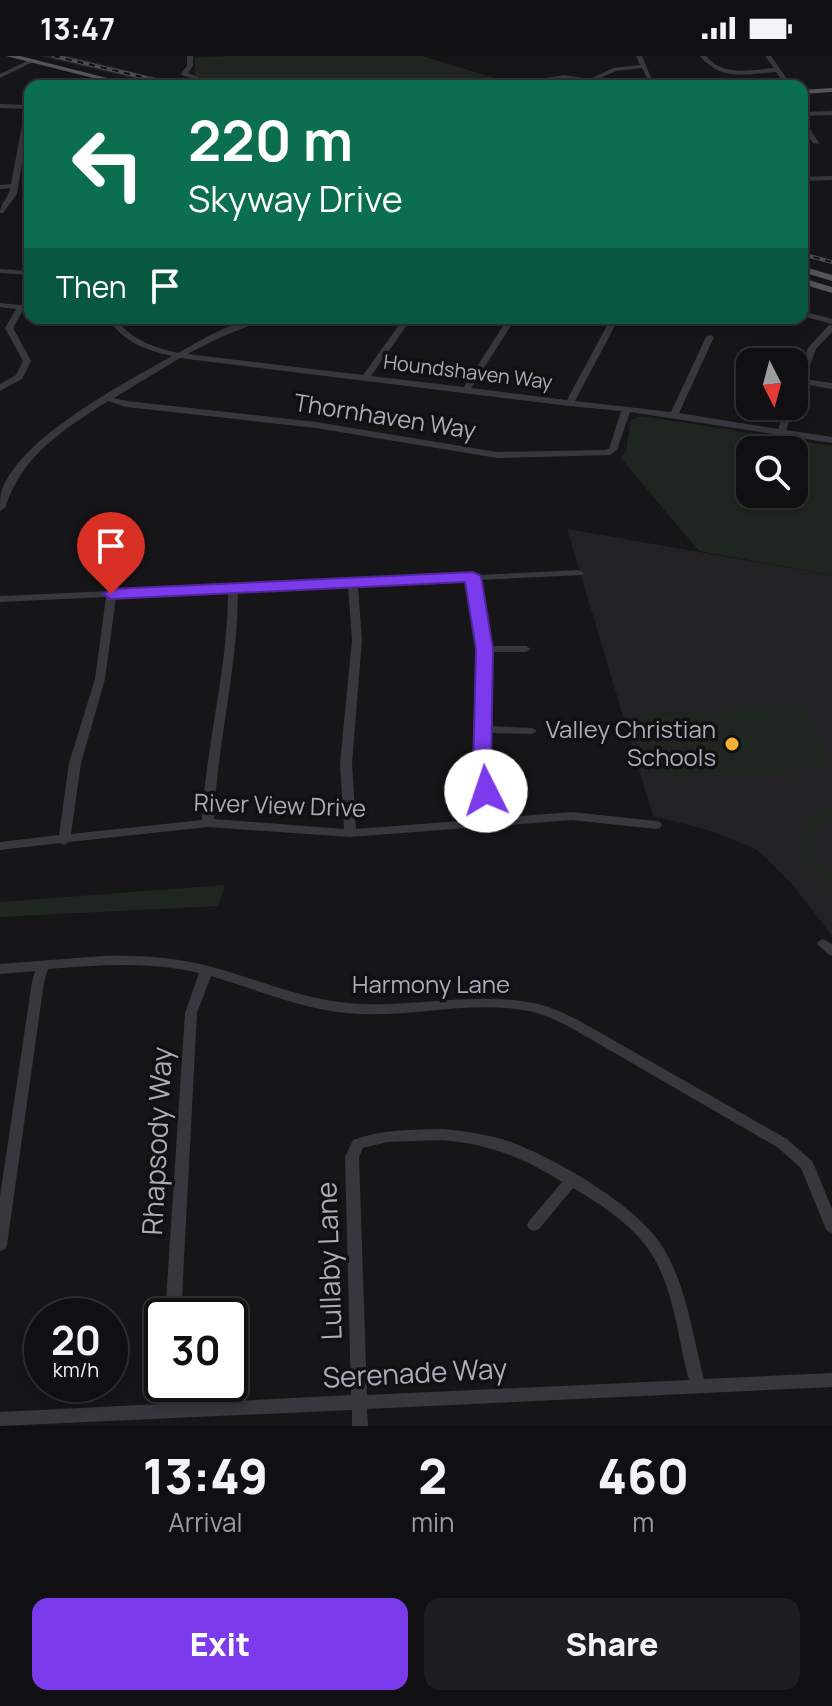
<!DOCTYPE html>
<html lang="en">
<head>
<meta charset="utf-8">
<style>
	:root { --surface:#101012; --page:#1e1e20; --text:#f1f3f6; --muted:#9c9d9f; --line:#303032; --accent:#7c3aed }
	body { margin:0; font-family:Manrope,sans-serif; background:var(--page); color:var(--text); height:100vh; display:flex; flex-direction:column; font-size:30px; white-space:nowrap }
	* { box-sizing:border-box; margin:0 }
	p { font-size:26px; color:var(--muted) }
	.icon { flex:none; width:44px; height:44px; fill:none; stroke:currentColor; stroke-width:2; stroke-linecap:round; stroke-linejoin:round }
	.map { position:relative; height:1370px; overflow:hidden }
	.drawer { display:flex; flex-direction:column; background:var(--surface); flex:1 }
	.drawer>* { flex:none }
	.top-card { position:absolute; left:24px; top:24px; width:784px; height:244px; border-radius:16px; box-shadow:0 4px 12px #0003,0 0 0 2px var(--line); background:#0b6e4f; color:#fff; overflow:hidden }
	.needle { width:52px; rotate:174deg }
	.controls { position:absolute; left:736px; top:292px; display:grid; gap:16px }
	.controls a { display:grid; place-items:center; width:72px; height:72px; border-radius:16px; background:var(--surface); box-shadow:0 4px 12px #0003,0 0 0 2px var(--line); font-size:40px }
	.speed { position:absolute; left:24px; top:1242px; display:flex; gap:16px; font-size:40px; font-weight:700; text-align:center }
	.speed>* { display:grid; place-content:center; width:104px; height:104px; border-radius:50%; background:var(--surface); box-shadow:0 4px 12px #0003,0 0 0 2px var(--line); line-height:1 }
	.speed small { font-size:20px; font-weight:400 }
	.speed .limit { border:4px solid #111; border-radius:12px; background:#fff; color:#111 }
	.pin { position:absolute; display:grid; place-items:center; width:68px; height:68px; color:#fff; margin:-82px -34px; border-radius:50% 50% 50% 0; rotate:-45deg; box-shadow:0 0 8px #0007 }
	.pin .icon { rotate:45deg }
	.me { position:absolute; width:88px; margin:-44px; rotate:356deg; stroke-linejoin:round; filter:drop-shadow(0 0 6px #0008) }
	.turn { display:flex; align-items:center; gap:28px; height:168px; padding:0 32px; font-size:36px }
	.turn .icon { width:104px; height:104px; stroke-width:2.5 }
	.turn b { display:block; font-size:56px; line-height:68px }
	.then { display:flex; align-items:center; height:76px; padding:0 32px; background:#0003; gap:16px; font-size:30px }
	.eta { display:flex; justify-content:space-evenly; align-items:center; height:136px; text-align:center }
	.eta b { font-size:48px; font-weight:800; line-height:56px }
	.action { display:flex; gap:16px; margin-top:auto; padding:16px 32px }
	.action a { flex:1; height:92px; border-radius:16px; background:var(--accent); color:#fff; font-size:32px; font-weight:800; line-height:92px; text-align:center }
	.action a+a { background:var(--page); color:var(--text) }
	.status { display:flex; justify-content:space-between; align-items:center; height:56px; padding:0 40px; background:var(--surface); direction:ltr }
	.status svg { height:22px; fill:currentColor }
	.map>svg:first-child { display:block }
	.built { fill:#222225 }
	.green { fill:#1e261f; fill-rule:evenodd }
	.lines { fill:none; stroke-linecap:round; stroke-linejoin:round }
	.minor { fill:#37383d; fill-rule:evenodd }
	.major { fill:#53555c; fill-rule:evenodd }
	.rail-casing { stroke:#4a4c52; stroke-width:4 }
	.rail { stroke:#111113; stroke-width:2; stroke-dasharray:6; stroke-linecap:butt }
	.route { fill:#7c3aed; stroke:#51269a; stroke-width:2 }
	.poi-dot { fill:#f2b134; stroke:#111113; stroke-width:3 }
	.labels { text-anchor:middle; stroke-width:7; stroke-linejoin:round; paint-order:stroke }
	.far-street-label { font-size:20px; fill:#a8adb8; stroke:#111113 }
	.street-label { font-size:24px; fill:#a8adb8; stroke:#111113 }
	.poi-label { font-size:24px; fill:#a8adb8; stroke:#111113; text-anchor:end }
	.near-street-label { font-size:28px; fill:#a8adb8; stroke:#111113 }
</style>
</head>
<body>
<div class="status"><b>13:47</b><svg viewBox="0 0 49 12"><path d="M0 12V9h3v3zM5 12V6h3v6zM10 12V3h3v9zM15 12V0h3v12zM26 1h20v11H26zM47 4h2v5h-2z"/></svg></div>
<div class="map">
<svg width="832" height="1370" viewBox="0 0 832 1370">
	<rect width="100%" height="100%" fill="#161618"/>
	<!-- built -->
	<g class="built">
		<path d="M39,0H70L190,30H164Z"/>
		<path d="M567,473L832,519V880L793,829L756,793L708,774L653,760Z"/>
	</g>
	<!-- green -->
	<g class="green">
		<path d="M228,0H422L501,24L488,30H222L195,20V2Z"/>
		<path d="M642,360L832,390V519L699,495L620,401L626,395L631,364ZM750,394H794V438H750Z"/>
		<path d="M803,648L831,711L660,724L639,660Z"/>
		<path d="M832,748V760L820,768L812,784L816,803L832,819V831L803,805L797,782L808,762Z"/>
		<path d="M225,829L218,850L0,861V846Z"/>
	</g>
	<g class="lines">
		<!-- minor -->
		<g class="minor">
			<path d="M187,0H193V10L188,17L220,30H211L182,19L181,18L187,10Z"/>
			<path d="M636,0H642L652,24H648L642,12L616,15L596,24L626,30C605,30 584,22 563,23C541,24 520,30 499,30L564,19L590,23L613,12L640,9Z"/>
			<path d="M700,0H706C724,21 749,14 774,12L765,0H771L792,30H786L776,16C747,18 721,26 700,0Z"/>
			<path d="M31,3L33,4V6L0,22V18Z"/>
			<path d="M0,48L30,49V59L17,138L3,157H0C0,147 9,142 10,132L0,133V129L11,128L25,53L0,52Z"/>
			<path d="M832,55V59L802,60V56Z"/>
			<path d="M802,63L805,65L819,87L818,88L813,87L802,70Z"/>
			<path d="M832,120V124L802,125V121Z"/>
			<path d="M0,213L30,215V219L0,217Z"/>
			<path d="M0,247L30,250V254H23L13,272L31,305L22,323L0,335V328L16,319L23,305L5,272L16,253L0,251Z"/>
			<path d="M802,255L832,263V268L802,260Z"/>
			<path d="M108,262H116C130,284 154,291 178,297C205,282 236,262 268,262L219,282L187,298L363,319L399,269V262H407V269L371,320L464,331L508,262H516L471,332L567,344L611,262H619L575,345L671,356L706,281L710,279L714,281L679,357L778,373L787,350H794V348L795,350L786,374L832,381V387L630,356L617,394L610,399L497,402L316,372L126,351L108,345C63,374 22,399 5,452L0,455C0,449 0,442 1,437C18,382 123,328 172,300C145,294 123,286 108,262ZM180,302L569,350L621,355L609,393L605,394L497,396L316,366L127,345L114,342Z"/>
			<path d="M829,269H832V276L816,293L805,323L832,327V333L803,328L798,342L794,345V330L808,292Z"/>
			<path d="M579,514L584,517L582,519L479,524L489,590H526L531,593L526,596H489L488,670L532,672L537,675L532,678L488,677V715L497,762L572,756L656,765L660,766L662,769L660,772L656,773L572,764L350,781L208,771L69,786L64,789L60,787L0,794V786L59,779L69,707L95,623L106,541L0,546V540L469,519L473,517L477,519ZM469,525L479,593L476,715L486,763L356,773L352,707L362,584L358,530ZM348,530L352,584L340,707L344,773L214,763C217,687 238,612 238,535ZM228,536C228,613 206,687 202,764L71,778L81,707L105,623L116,541Z"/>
			<path d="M823,883L832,888V900L828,898L817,888L819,885Z"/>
			<path d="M102,900C139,899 176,901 212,911C257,923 301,943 348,947C411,953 475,934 538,948C552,951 565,958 578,964L787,1083L812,1105L814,1109L832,1153V1177L827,1175L825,1171L801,1112L777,1091L568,970C559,966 550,961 540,958C478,940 410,964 346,957C299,952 255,933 211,920L197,957L181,1260H165L185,957L199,917C149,905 99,909 48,913L44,926L7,1189L5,1193L0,1195V1140L32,926L35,915L0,918V908Z"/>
			<path d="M442,1073C465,1075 486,1078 508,1085C553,1101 637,1149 662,1190C687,1230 692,1278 704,1323L832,1317V1331L367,1353L368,1370H352V1354L0,1370V1356L160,1348L162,1326V1328H177L176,1348L351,1339L345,1101L353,1084C382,1073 412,1074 442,1073ZM442,1084C489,1088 522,1101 562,1126L529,1165L527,1169L529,1173L534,1175L539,1173L573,1132C600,1148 627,1165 646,1190C674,1227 677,1280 689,1324L367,1339L359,1101L363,1092L387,1086Z"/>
		</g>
		<!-- major -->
		<g class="major">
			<path d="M6,0H20L139,30H125Z"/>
			<path d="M832,32V36L802,38V34Z"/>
			<path d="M802,210L832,219V225L802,216Z"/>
			<path d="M802,222L832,231V237L802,228Z"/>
		</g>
		<defs>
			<g id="rail">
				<path d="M54,0L180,30"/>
				<path d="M802,198L832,206"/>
			</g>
		</defs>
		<!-- rail casing -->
		<use href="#rail" class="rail-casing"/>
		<!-- rail -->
		<use href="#rail" class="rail"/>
	</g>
	<!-- route -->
	<path class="route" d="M473,516L481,520L493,593L491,715L495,735L486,741L476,735L473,715L476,593L465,526L111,543L103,538L111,533Z"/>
	<!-- markers -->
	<circle class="poi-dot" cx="732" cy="688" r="8"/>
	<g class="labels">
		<!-- far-street labels -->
		<g class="far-street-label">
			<text transform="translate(468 316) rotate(7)" y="7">Houndshaven Way</text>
		</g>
		<!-- street labels -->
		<g class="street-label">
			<text transform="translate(385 361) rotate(9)" y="8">Thornhaven Way</text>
			<text transform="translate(280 750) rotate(2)" y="8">River View Drive</text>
			<text x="431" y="937">Harmony Lane</text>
		</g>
		<!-- poi labels -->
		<g class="poi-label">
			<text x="716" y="682">Valley Christian<tspan x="716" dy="28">Schools</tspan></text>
		</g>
		<!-- near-street labels -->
		<g class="near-street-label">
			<text transform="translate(157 1085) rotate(-87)" y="10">Rhapsody Way</text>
			<text transform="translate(329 1205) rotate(-92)" y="10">Lullaby Lane</text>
			<text transform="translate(415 1317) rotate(-3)" y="10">Serenade Way</text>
		</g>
	</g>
</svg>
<div class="controls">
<a><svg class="needle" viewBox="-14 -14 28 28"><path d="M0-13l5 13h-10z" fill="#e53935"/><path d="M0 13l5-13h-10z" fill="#9c9d9f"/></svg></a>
<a><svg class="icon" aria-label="search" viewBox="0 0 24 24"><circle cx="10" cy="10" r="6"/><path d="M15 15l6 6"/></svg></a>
</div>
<div class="speed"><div>20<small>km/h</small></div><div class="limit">30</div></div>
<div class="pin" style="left:111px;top:538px;background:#d93025"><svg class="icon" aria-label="arrive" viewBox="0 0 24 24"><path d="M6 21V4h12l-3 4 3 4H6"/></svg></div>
<svg class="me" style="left:486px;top:735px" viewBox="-20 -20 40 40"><circle r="19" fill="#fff"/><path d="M0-13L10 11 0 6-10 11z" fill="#7c3aed"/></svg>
<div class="top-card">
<div class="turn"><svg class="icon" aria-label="left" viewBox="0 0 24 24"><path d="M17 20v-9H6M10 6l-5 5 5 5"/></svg><div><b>220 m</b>Skyway Drive</div></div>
<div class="then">Then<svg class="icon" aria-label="arrive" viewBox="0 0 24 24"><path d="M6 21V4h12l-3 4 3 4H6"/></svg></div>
</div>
</div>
<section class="drawer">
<div class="eta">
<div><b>13:49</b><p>Arrival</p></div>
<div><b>2</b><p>min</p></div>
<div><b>460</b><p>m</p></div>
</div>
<div class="action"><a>Exit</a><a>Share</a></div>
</section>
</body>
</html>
